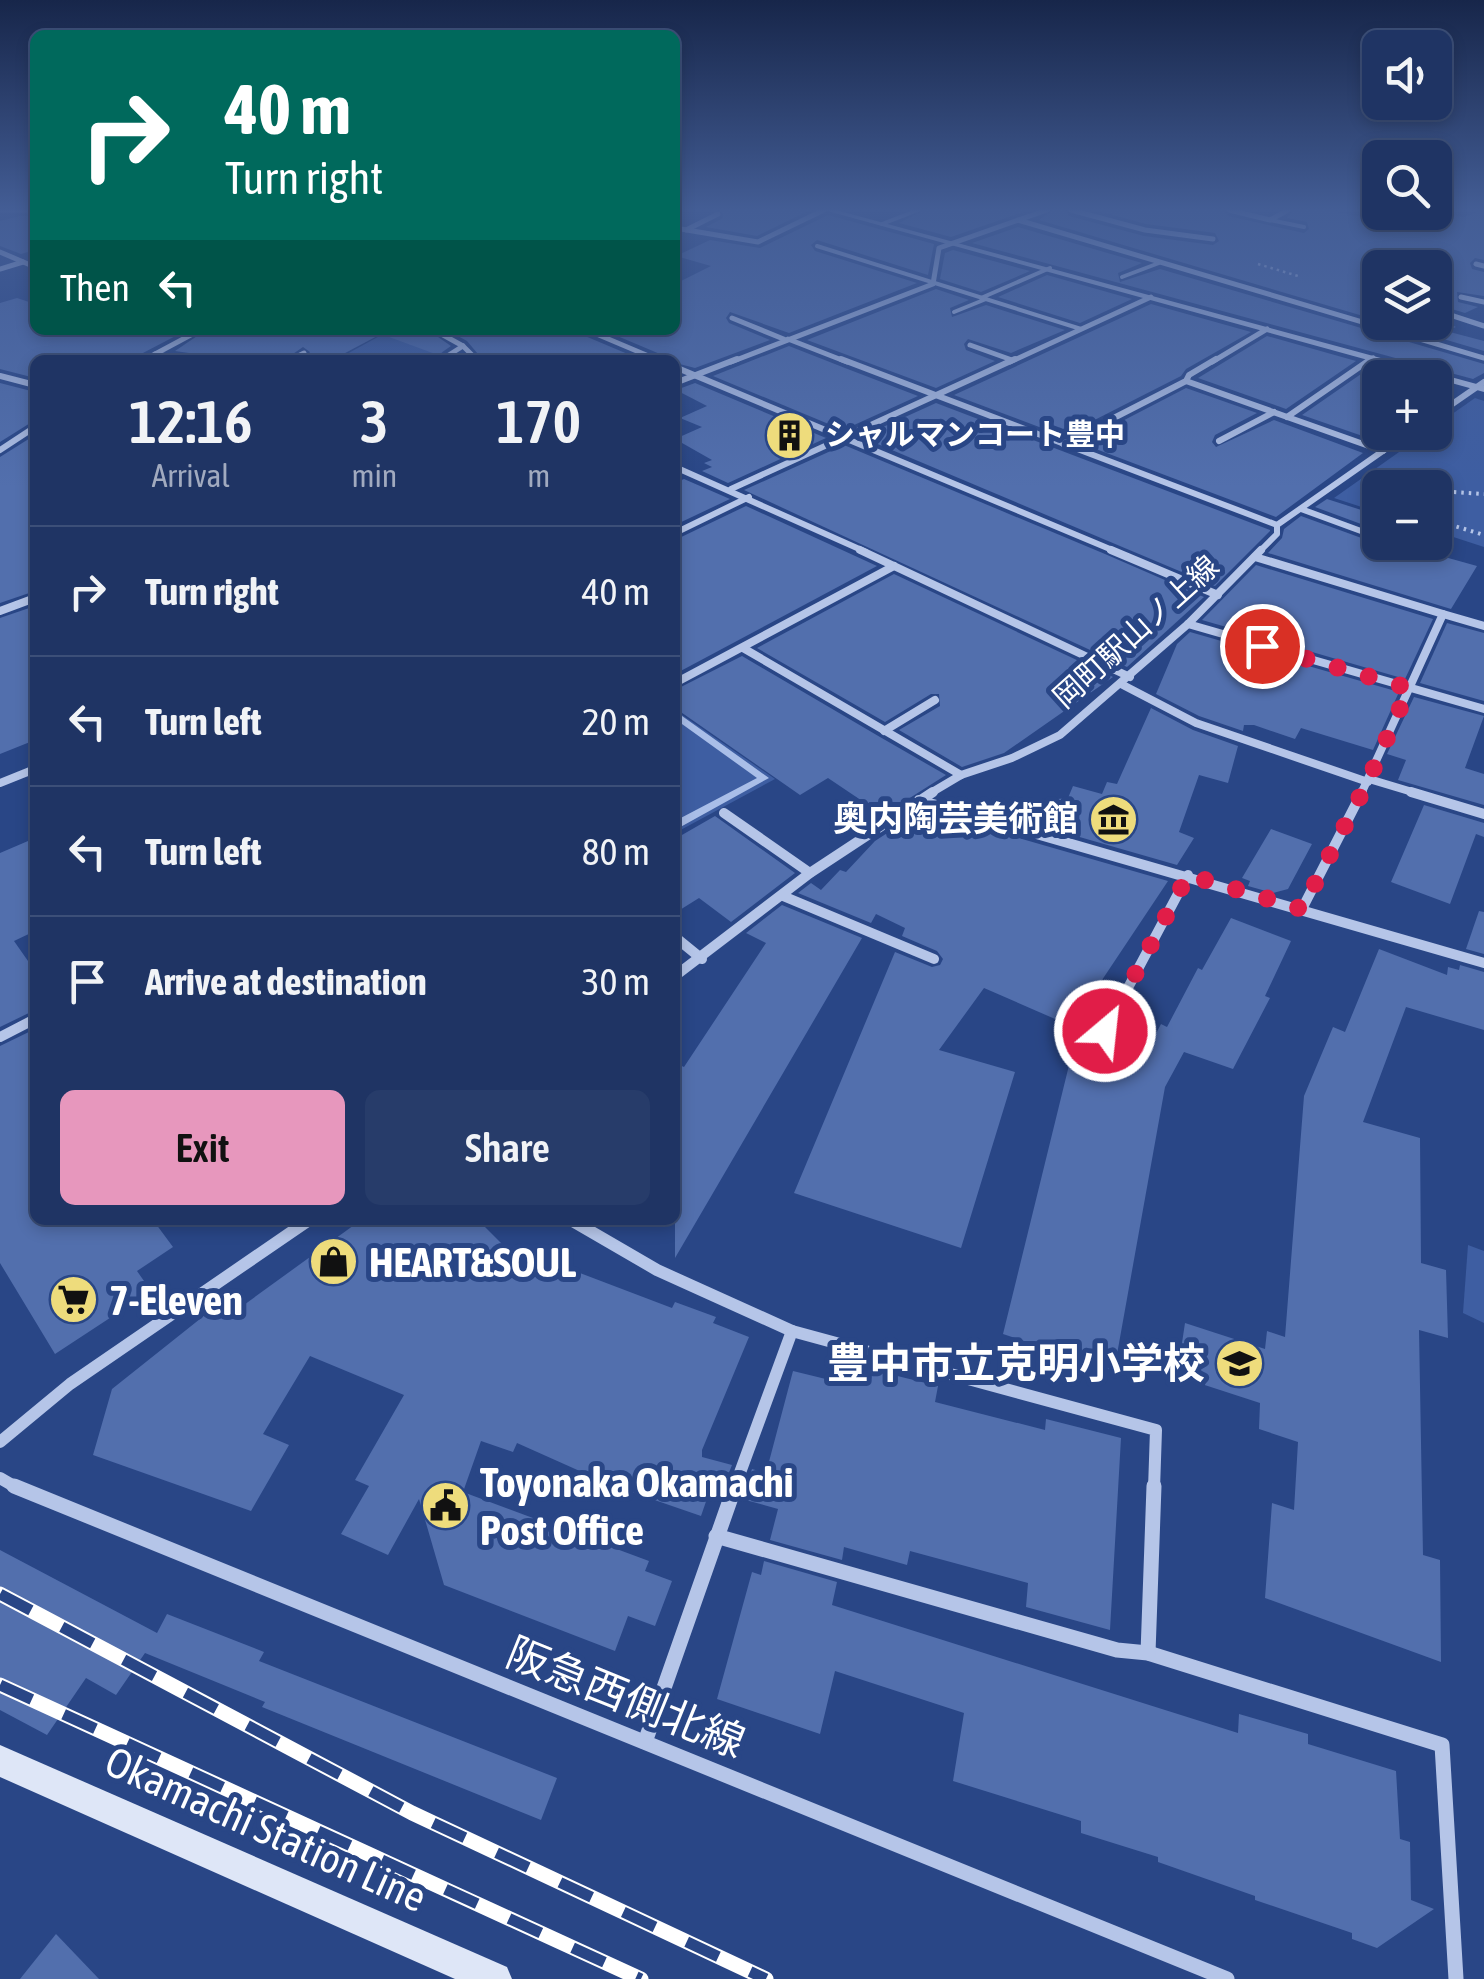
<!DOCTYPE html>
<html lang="en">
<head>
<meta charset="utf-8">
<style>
	:root { --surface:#1f3464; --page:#273c6a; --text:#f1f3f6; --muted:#a1aabf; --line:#3c4f78; --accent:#e797bd }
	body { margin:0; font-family:"Asap Condensed","Noto Sans JP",sans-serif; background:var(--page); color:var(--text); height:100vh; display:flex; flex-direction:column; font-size:38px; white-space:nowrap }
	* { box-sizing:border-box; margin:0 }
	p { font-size:32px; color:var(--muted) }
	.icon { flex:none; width:55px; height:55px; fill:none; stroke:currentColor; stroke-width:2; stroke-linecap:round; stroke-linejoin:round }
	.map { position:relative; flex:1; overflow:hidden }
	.sheet { position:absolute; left:30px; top:355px; width:650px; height:870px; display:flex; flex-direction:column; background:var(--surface); border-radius:15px; box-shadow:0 5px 15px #0003,0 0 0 2px var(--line) }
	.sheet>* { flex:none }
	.top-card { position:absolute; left:30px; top:30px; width:650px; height:305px; border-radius:15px; box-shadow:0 5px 15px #0003,0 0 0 2px var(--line); background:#00695c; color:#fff; overflow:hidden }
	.buttons { position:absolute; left:1362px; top:30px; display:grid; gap:20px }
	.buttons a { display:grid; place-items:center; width:90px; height:90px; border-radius:15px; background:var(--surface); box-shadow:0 5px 15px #0003,0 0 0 2px var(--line); font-size:50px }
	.pin { position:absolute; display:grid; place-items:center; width:85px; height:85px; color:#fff; margin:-42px; border:5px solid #fff; border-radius:50%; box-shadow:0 2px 10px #0007 }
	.me { position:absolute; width:110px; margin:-55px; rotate:28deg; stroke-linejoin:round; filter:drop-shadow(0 0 8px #0008) }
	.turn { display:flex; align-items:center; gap:35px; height:210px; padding:0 30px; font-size:45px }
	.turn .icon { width:130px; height:130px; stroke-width:2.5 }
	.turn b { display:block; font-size:70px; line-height:85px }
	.then { display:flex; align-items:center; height:95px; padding:0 30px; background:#0003; gap:20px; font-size:38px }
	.eta { display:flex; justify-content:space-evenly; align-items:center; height:170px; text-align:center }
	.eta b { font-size:60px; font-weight:600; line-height:70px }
	.primary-button { display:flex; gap:20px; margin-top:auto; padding:20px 30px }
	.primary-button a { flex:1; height:115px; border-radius:15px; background:var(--accent); color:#111; font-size:40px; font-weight:600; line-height:115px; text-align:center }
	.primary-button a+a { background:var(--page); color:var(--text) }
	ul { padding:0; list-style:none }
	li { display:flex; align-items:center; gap:30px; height:130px; padding:0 30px; border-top:2px solid var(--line) }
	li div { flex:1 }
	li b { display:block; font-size:38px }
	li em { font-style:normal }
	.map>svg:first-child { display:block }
	.green { fill:#3e5ea2 }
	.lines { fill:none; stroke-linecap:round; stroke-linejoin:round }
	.stream { fill:#a9bee8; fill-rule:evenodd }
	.building { fill:#526fad }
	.path-far1 { stroke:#b5c5e8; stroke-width:2.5; stroke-dasharray:2.5 4; stroke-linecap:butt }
	.path { stroke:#b5c5e8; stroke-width:4; stroke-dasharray:2.5 5; stroke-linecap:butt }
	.service { stroke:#b5c5e8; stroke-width:4 }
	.minor-far5 { stroke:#b5c5e8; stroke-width:5 }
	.minor-far4 { stroke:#b5c5e8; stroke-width:6 }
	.minor-far3 { stroke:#b5c5e8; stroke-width:8 }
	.minor-far2 { stroke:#b5c5e8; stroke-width:10 }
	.minor-far1 { stroke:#b5c5e8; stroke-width:12 }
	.minor { stroke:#b5c5e8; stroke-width:15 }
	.tertiary { fill:#b5c5e8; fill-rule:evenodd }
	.secondary { fill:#dee6f7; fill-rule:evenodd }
	.rail-casing { stroke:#fff; stroke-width:15 }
	.rail { stroke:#294686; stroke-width:11; stroke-dasharray:35; stroke-linecap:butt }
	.route { stroke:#e11d48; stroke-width:18; stroke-dasharray:0 32.4 }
	.labels { text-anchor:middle; stroke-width:10; stroke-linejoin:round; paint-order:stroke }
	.far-poi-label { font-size:30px; font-weight:bold; fill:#fff; stroke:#294686; text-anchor:start }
	.far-street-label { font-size:30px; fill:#fff; stroke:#294686 }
	.poi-label { font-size:35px; font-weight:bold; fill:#fff; stroke:#294686; text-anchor:end }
	.near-poi-label { font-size:42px; font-weight:bold; fill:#fff; stroke:#294686; text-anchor:start }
	.near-street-label { font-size:42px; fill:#fff; stroke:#294686 }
</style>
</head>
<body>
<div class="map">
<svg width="1484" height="1979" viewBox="0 0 1484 1979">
	<rect width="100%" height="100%" fill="#294686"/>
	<!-- green -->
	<g class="green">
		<path d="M385,333L443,352L430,360H336Z"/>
		<path d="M1475,398L1484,401V547L1435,531V488H1380V513L1334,498L1426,433L1435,432V426Z"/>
		<path d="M675,710L775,779L675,833Z"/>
		<path d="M1468,1245L1484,1251V1323L1463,1313Z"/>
	</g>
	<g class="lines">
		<!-- stream -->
		<path class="stream" d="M675,711L769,778L675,830V821L757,778L675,719Z"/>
	</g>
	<!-- building -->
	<g class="building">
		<path d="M722,210H810L757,236L706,227L723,218Z"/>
		<path d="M924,210H1029L951,237L899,223Z"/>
		<path d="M1053,210H1065L1069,216L1144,236L1213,245L1219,241L1215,233L1146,224L1094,210H1223L1228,216L1304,233L1309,229L1307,222L1287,218L1294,210H1324L1364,217L1375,210L1435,212L1464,217L1484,210V260L1475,258L1470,263L1472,269L1484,272V296L1457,292L1458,302L1478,307L1465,313L1435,304V268H1380V321L1039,220Z"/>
		<path d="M828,215L934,244L928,275L817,240L811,245L815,251L917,283L789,333L730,312L726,318L729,323L770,340L695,368L664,360L660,354L603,330H675V284L711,266L676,256L710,240L760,248Z"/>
		<path d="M20,216H35V250L21,254L0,246V221Z"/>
		<path d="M1018,227L1142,263L1118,273L1120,282L1160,269L1484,364V373L1473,379L972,243Z"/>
		<path d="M953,250L1030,271L981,292L940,279L945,253Z"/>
		<path d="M1047,275L1132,299L1080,323L998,297Z"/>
		<path d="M936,289L969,300L950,308L952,317L986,305L1065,330L1011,353L968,339L964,344L966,350L995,361L936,388L807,340Z"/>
		<path d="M17,298L35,304V330H187L141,354L138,360H35V378L0,369V303Z"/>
		<path d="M1151,304L1251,332L1186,369L1181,376L1063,436L954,395Z"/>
		<path d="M1435,317L1456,327L1446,331L1484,341V351L1386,322H1435Z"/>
		<path d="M206,330H428L451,346L438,355L381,334L332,360H304L310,352L303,347L284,360H201L196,354L175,351Z"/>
		<path d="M447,330H499L513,336L529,330H581L585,336L642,360H483L467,341Z"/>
		<path d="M1267,336L1356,361L1286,409L1198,378Z"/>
		<path d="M789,346L845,368L918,396L843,430L713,376Z"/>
		<path d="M1374,365L1417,378H1380V432H1386L1374,440L1302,415Z"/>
		<path d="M0,383L35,392V420L0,442Z"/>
		<path d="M695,383L826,438L728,483L702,471L712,467L704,463L712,460L675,439L702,427L680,418L707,406L676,390Z"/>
		<path d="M1186,388L1257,413L1215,435L1212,442L1216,447L1274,420L1363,453L1276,517L1080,443Z"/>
		<path d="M936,403L1270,530V531L1215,586L861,437Z"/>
		<path d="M35,435V591L0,603V457Z"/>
		<path d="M844,445L1105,554L1204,597L1127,667L744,490Z"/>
		<path d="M684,479L730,499L675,525V483Z"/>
		<path d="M1327,499L1380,516V531L1315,507Z"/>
		<path d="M746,506L877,566L675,674V540Z"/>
		<path d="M1301,516L1378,544L1384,543L1390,549L1417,552L1421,542H1435V536L1447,539L1434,554L1477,566L1451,609L1268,553L1282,538L1284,529Z"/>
		<path d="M1256,565L1433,619L1405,679L1202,620Z"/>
		<path d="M894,574L1113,677L1004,753L962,767L899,730L940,706L939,694H931L885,722L757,648Z"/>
		<path d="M35,606V740L0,754V618Z"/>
		<path d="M1447,623L1484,633V701L1420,683Z"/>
		<path d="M1190,632L1399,692L1373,750L1301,728L1295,739L1254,725H1244L1243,731L1199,716L1156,694L1177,644Z"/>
		<path d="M742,656L880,737L946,775L883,815L828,778L800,795L675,708V690Z"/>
		<path d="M1414,697L1484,716L1465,768L1484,774V805L1398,780L1406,760L1387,754Z"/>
		<path d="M1151,708L1193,730L1238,746L1228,783L1199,775L1179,832L1194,838L1177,865L975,807L1068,798L1073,786L1102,794L1107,782L1117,784Z"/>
		<path d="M1424,805L1484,823V837L1476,834L1450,904L1391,882Z"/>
		<path d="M928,812L1168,881L1100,983L1104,984L1078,1029L984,988L939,1050L1015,1072L961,1248L794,1193L895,952L932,967L940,965L943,959L937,951L902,936L905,928L876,914L871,923L798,893L811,883L821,890L840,870L846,872L875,841L918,813Z"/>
		<path d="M715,816L795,873L731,922L699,898L675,913V839Z"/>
		<path d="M1271,829L1312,844L1288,889L1273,893L1248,886L1250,881L1242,878Z"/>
		<path d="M35,838V931L14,941L35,971V1010L0,1027V853Z"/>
		<path d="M782,905L862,938L675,1258V1063L684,1067L766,943L746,933Z"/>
		<path d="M1479,911L1484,912V954L1466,949Z"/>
		<path d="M1231,918L1291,941L1265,996L1270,998L1233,1069L1184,1052L1165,1087L1114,1371L1003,1334L1073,1049L1139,1066L1161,1024L1167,1027L1198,968L1202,970Z"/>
		<path d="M1379,949L1447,975L1448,967L1459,970L1460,965L1484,972V1030L1406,1007L1363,1122L1420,1138L1421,1263L1446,1270L1448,1338L1419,1330L1423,1555L1440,1560L1441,1662L1265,1598L1272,1503L1294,1510L1298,1442L1259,1429L1260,1403L1177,1376L1185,1323L1265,1349L1267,1331L1285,1337L1304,1096L1333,1027L1345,1032Z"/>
		<path d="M35,1029V1220H153L173,1247L137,1271L151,1291L55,1354L0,1263V1046Z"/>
		<path d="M361,1220H478L501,1243L672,1308L675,1302L716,1317L713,1323L749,1337L702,1450V1457L732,1465L721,1493L710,1490L701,1516L611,1485L517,1443L513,1452L481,1441L463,1492L649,1561L645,1571L672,1581L655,1626L628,1616L615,1651L444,1585L419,1499L388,1555L341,1534L369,1486L355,1480L404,1395L310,1356L263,1434L289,1445L251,1511L93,1455L112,1389L210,1311L230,1315Z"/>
		<path d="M873,1370L938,1386L935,1402L1045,1430L1046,1419L1121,1438L1110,1630L1026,1607L1028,1583L910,1551L907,1565L844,1547L842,1560L770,1540L778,1509L742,1499L752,1469L766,1473L793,1371L838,1382L840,1375L870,1384Z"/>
		<path d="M0,1550L157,1633L167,1614L264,1652L259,1661L557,1778L541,1820L262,1707L265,1702L145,1653L116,1695L86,1678L47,1735L0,1710Z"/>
		<path d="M764,1561L837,1582L832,1605L1238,1733L1239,1714L1308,1734V1744L1396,1771L1400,1839L1410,1842L1411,1900L1434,1909L1377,1948L1352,1939V1933L1255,1900V1896L1158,1862V1857L1081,1833V1821L953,1781L964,1713L835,1671L820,1734L717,1699L752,1572L761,1575Z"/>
		<path d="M56,1934L99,1979H20Z"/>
	</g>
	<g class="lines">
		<!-- path-far1 -->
		<path class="path-far1" d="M1258,264L1298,276"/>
		<!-- path -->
		<g class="path">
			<path d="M1389,473L1454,492L1484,494"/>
			<path d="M1435,520L1484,535"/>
		</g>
		<!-- service -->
		<g class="service">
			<path d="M1270,220L1304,227"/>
			<path d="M882,224L918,210"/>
			<path d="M817,246L1081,329"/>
			<path d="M1122,277L1159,263"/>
			<path d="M981,298L1050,268"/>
			<path d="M954,312L986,299"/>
		</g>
		<!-- minor-far5 -->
		<g class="minor-far5">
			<path d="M0,210H33"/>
			<path d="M1071,210L1145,230L1213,239"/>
			<path d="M1229,210L1270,220L1288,210"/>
			<path d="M1018,220L1484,358"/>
			<path d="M675,228L758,242L824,210"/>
			<path d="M686,230L718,214"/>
			<path d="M0,252L35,267"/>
			<path d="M1476,264L1484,266"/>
			<path d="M0,269L23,262"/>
			<path d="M1461,297L1484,302"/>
			<path d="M1435,310L1484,326"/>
			<path d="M732,318L786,340"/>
			<path d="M434,330L463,346L477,360"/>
			<path d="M587,330L658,360"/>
			<path d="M788,339L847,362"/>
			<path d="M970,345L1012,360"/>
			<path d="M155,354L194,360"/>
			<path d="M144,360L200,330"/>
			<path d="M290,360L304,353"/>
			<path d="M441,360L463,346"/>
			<path d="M731,362L933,284L939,248L1047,210"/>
			<path d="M1010,362L1151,297"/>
			<path d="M1212,362L1267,329"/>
			<path d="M1367,362L1373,358"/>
		</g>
		<!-- minor-far4 -->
		<g class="minor-far4">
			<path d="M188,359L194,360"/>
			<path d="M841,359L1277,525"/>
			<path d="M675,367L1117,552"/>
			<path d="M0,376L35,385"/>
			<path d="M1186,381L1383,451"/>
			<path d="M675,383L737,359"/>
			<path d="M1435,416L1484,382"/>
			<path d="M1287,417L1371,359"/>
			<path d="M1219,441L1274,412"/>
			<path d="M1063,444L1186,381L1189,375L1216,359"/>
			<path d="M0,450L35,427"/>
			<path d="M675,467L866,552"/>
			<path d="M731,489L1015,359"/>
			<path d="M1301,509L1380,538"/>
			<path d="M675,533L749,497"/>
			<path d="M1391,542L1415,545"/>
			<path d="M1259,552L1277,534V525L1410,432"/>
		</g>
		<!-- minor-far3 -->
		<g class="minor-far3">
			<path d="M860,550L1130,677"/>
			<path d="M1111,550L1218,595"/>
			<path d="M1255,557L1443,614L1361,794"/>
			<path d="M0,611L35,598"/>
			<path d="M1443,614L1484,626"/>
			<path d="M1188,624L1484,709"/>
			<path d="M743,648L961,775"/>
			<path d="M675,683L894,566"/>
			<path d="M1121,684L1196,723L1368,782"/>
			<path d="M884,731L935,700"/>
			<path d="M1369,779L1419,794"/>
			<path d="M0,783L35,769"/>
			<path d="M929,794L961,775L1012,758L1060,735L1188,624L1261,550"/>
		</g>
		<!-- minor-far2 -->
		<g class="minor-far2">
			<path d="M1411,792L1484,814"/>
			<path d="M919,800L1484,963"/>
			<path d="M724,813L810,873"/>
			<path d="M783,896L934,959"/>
			<path d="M1302,909L1362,792"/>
			<path d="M675,937L702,959"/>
			<path d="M675,976L810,873L933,792"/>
			<path d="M1105,1031L1188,875"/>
			<path d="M0,1037L35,1019"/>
		</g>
		<!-- minor-far1 -->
		<g class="minor-far1">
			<path d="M571,1220L657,1270L792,1331L1156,1430L1154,1489"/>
			<path d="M0,1442L70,1384L309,1220"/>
			<path d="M0,1478L19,1489"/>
			<path d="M734,1489L792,1331"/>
		</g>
		<!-- minor -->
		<g class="minor">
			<path d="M14,1486L1227,1979"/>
			<path d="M716,1536L1117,1650L1148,1653L1442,1745L1456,1979"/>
			<path d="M1148,1653L1154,1486"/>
			<path d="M645,1742L735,1486"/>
		</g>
		<!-- tertiary -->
		<path class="tertiary" d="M824,210H836L1484,386V392Z"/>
		<!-- secondary -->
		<path class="secondary" d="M0,1745L507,1967L512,1979H455L0,1777Z"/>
		<defs>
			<g id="rail">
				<path d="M0,1594L412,1813L766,1979"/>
				<path d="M0,1685L641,1979"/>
			</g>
		</defs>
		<!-- rail casing -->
		<use href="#rail" class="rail-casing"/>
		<!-- rail -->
		<use href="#rail" class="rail"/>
	</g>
	<!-- sky -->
	<linearGradient id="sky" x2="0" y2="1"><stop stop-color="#17264a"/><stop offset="0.43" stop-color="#435d95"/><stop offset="1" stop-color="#435d95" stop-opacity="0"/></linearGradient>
	<rect width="1484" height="487" fill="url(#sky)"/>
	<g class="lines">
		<!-- route -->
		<path class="route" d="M1105,1031L1188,875L1302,909L1369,779L1409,688L1262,646"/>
	</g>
	<!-- icons -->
	<defs>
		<symbol id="building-disc" viewBox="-11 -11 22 22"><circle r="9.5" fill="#eedc7c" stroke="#294686"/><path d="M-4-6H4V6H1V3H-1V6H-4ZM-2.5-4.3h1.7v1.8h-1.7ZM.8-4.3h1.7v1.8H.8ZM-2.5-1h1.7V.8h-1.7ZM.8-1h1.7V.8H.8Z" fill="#111"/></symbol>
		<symbol id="museum-disc" viewBox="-11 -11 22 22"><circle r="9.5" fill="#eedc7c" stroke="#294686"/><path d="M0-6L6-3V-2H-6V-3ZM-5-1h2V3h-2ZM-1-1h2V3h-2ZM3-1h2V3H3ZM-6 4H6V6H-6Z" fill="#111"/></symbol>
		<symbol id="shop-disc" viewBox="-11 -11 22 22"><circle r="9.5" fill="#eedc7c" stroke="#294686"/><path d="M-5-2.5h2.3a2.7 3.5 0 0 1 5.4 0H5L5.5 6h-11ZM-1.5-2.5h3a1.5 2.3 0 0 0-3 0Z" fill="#111"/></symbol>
		<symbol id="supermarket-disc" viewBox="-11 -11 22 22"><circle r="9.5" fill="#eedc7c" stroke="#294686"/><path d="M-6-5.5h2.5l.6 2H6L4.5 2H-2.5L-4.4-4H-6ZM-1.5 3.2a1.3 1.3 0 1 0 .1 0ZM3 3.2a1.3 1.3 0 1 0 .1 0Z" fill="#111"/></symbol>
		<symbol id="school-disc" viewBox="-11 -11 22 22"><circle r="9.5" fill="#eedc7c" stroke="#294686"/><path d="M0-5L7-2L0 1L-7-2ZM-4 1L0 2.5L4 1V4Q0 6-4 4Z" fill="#111"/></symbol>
		<symbol id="civic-disc" viewBox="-11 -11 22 22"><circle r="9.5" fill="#eedc7c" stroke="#294686"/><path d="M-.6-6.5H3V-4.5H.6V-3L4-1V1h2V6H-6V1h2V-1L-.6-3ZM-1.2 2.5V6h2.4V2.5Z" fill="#111"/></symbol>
	</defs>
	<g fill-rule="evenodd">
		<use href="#building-disc" x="762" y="408" width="55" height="55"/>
		<use href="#museum-disc" x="1086" y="792" width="55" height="55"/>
		<use href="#shop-disc" x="306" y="1234" width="55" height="55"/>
		<use href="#supermarket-disc" x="46" y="1272" width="55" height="55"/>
		<use href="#school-disc" x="1212" y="1336" width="55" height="55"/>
		<use href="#civic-disc" x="418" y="1478" width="55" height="55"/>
	</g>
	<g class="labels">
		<!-- far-poi labels -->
		<g class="far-poi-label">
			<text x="825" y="445">シャルマンコート豊中</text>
		</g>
		<!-- far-street labels -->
		<g class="far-street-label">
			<text transform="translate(1136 632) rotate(-42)" y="10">岡町駅山ノ上線</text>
		</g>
		<!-- poi labels -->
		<g class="poi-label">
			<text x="1078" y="831">奥内陶芸美術館</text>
		</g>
		<!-- near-poi labels -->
		<g class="near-poi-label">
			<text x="369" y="1277">HEART&amp;SOUL</text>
			<text x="109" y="1315">7-Eleven</text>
			<text x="1205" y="1378" text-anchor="end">豊中市立克明小学校</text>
			<text x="480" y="1497">Toyonaka Okamachi<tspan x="480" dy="48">Post Office</tspan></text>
		</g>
		<!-- near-street labels -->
		<g class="near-street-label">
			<text transform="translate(626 1697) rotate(22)" y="15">阪急西側北線</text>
			<text transform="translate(266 1829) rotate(24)" y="15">Okamachi Station Line</text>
		</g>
	</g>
</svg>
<div class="buttons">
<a><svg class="icon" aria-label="sound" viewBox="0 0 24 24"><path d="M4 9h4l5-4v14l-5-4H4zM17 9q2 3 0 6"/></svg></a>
<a><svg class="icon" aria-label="search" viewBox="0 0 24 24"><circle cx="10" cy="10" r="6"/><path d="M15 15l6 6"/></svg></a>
<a><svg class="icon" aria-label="layers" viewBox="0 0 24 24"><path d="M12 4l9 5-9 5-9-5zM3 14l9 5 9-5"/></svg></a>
<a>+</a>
<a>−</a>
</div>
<div class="pin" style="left:1262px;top:646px;background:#d93025"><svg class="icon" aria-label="arrive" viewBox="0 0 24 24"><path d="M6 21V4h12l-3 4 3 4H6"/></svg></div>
<svg class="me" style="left:1105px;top:1031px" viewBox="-20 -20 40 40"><circle r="17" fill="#e11d48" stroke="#fff" stroke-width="3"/><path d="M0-11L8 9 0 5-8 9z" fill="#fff"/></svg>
<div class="top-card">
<div class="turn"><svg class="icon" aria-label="right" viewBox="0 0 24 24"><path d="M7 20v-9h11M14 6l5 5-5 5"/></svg><div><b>40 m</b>Turn right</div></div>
<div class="then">Then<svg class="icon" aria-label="left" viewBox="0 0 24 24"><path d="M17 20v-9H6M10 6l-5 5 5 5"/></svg></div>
</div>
<section class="sheet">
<div class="eta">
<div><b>12:16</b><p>Arrival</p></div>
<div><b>3</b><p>min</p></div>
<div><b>170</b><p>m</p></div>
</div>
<ul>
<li><svg class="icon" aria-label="right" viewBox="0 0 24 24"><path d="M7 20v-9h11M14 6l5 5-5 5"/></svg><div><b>Turn right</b></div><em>40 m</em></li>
<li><svg class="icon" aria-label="left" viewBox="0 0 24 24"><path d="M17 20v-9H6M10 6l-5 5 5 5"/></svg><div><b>Turn left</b></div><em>20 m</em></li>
<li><svg class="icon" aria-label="left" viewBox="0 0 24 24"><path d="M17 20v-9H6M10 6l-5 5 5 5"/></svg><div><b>Turn left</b></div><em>80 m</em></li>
<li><svg class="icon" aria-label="arrive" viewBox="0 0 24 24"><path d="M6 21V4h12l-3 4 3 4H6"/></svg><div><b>Arrive at destination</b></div><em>30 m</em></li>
</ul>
<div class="primary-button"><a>Exit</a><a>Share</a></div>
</section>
</div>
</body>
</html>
